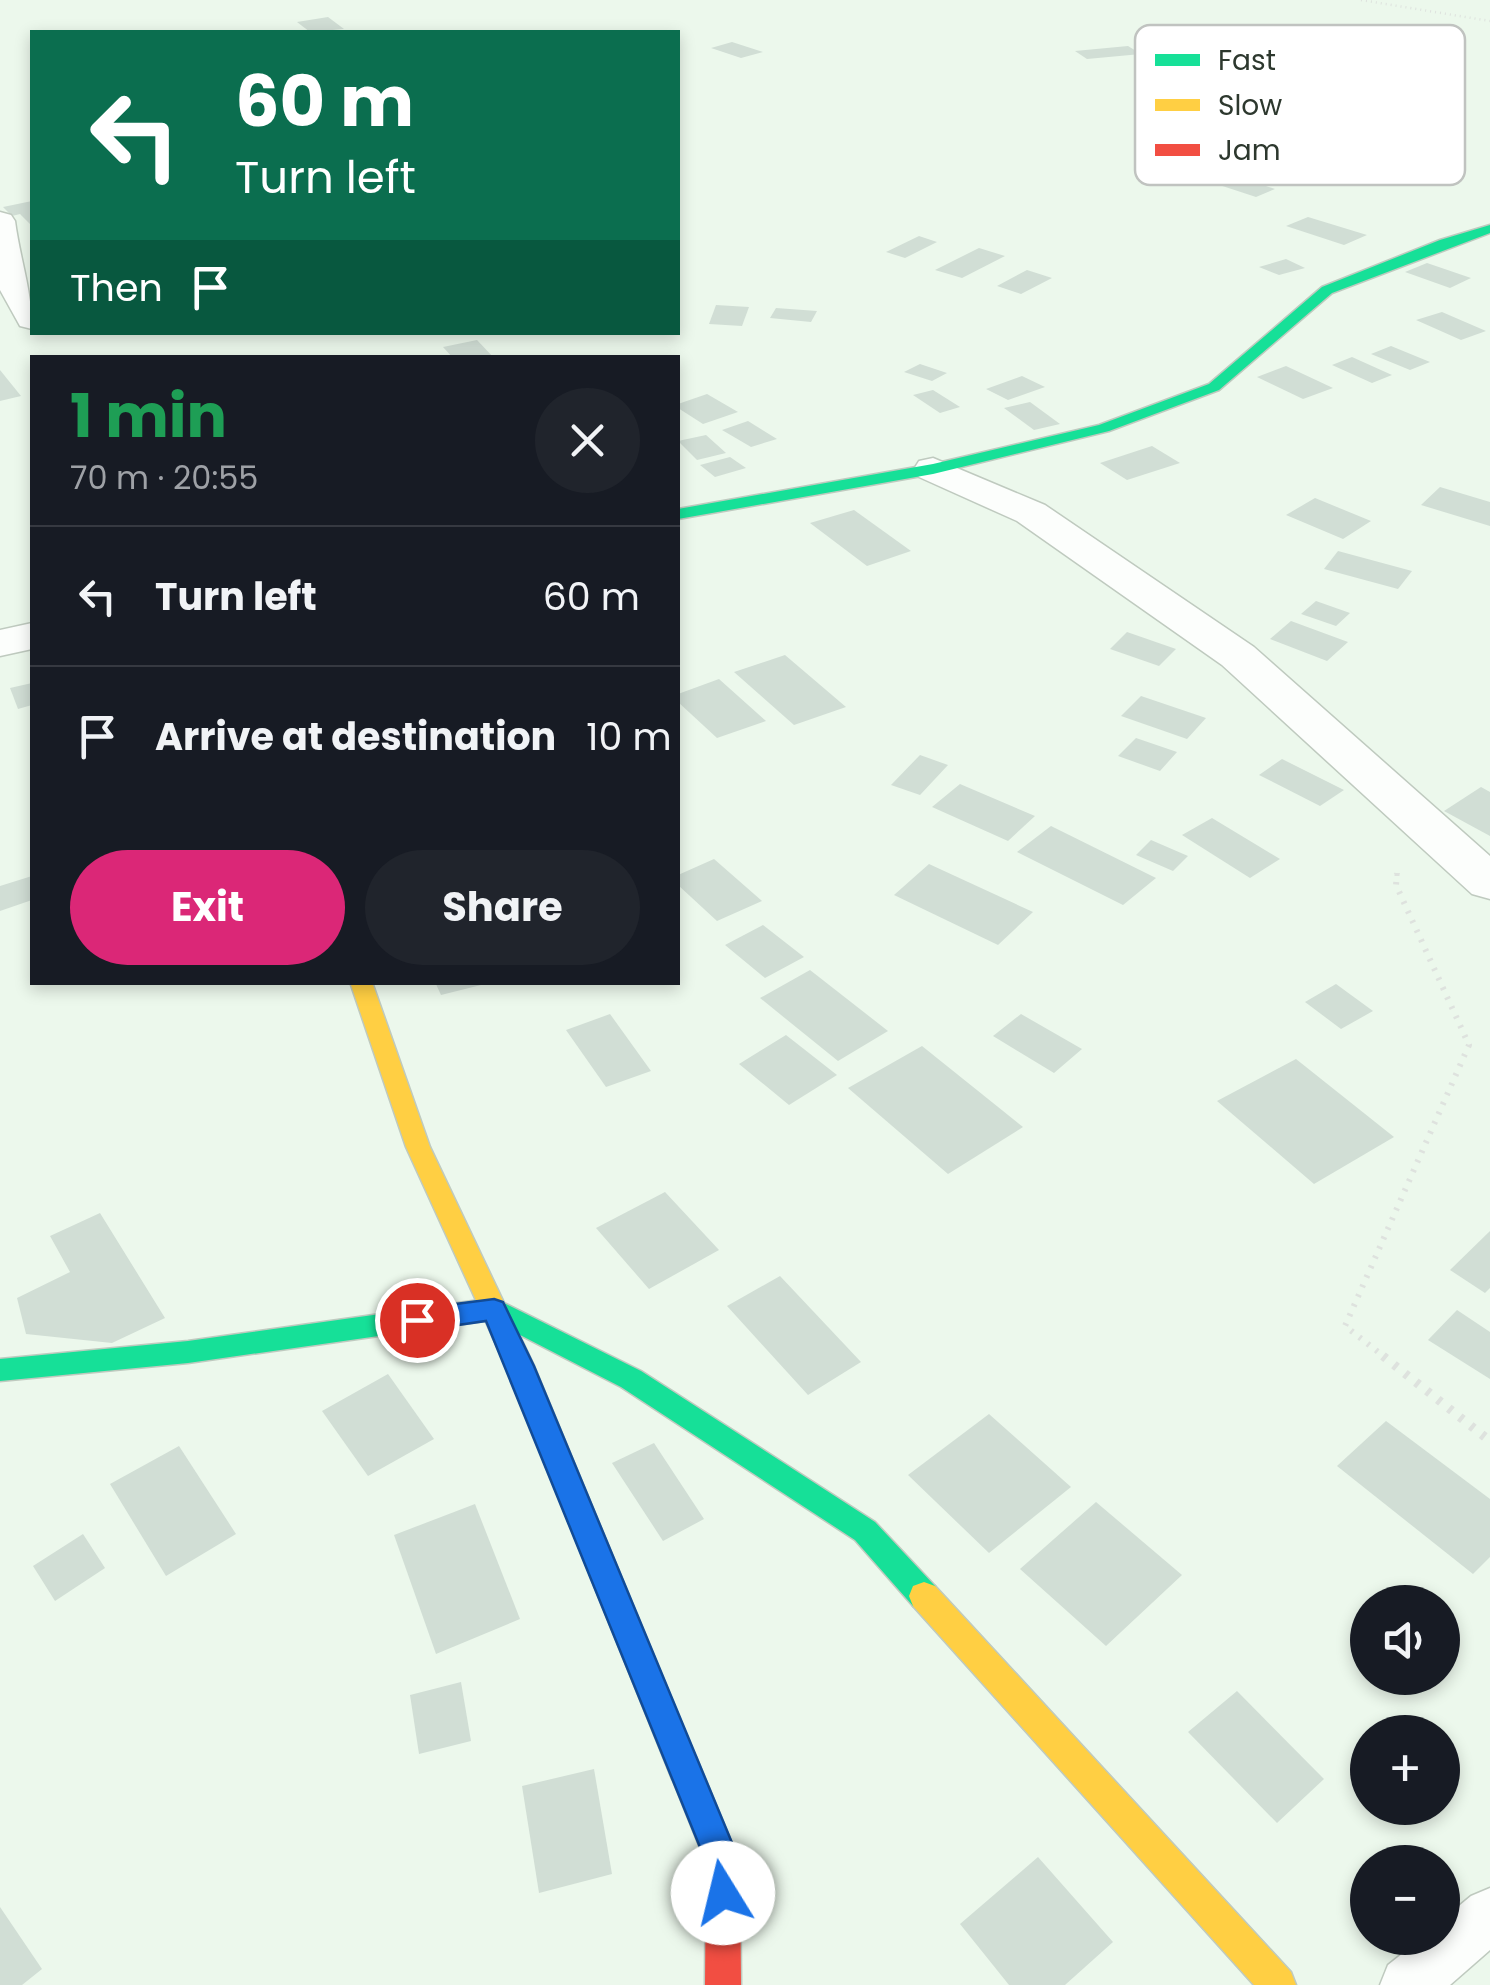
<!DOCTYPE html>
<html lang="en">
<head>
<meta charset="utf-8">
<style>
	:root { --surface:#171b24; --page:#20242c; --text:#f1f3f6; --muted:#9ea1a6; --line:#363941; --accent:#db2777 }
	body { margin:0; font-family:Poppins,sans-serif; background:var(--page); color:var(--text); height:100vh; display:flex; flex-direction:column; font-size:38px; white-space:nowrap }
	* { box-sizing:border-box; margin:0 }
	p { font-size:32px; color:var(--muted) }
	.icon { flex:none; width:55px; height:55px; fill:none; stroke:currentColor; stroke-width:2; stroke-linecap:round; stroke-linejoin:round }
	.map { position:relative; flex:1; overflow:hidden }
	.sheet { position:absolute; left:30px; top:355px; width:650px; height:630px; display:flex; flex-direction:column; background:var(--surface); border-radius:0px; box-shadow:0 5px 15px #0003 }
	.sheet>* { flex:none }
	.hud { position:absolute; left:30px; top:30px; width:650px; height:305px; border-radius:0px; box-shadow:0 5px 15px #0003; background:#0b6e4f; color:#fff; overflow:hidden }
	.tools { position:absolute; left:1350px; top:1585px; display:grid; gap:20px }
	.tools a { display:grid; place-items:center; width:110px; height:110px; border-radius:50%; background:var(--surface); box-shadow:0 5px 15px #0003; font-size:50px }
	.pin { position:absolute; display:grid; place-items:center; width:85px; height:85px; color:#fff; margin:-42px; border:5px solid #fff; border-radius:50%; box-shadow:0 2px 10px #0007 }
	.me { position:absolute; width:110px; margin:-55px; rotate:351deg; stroke-linejoin:round; filter:drop-shadow(0 0 8px #0008) }
	.turn { display:flex; align-items:center; gap:35px; height:210px; padding:0 40px; font-size:45px }
	.turn .icon { width:130px; height:130px; stroke-width:2.5 }
	.turn b { display:block; font-size:70px; line-height:85px }
	.then { display:flex; align-items:center; height:95px; padding:0 40px; background:#0003; gap:20px; font-size:38px }
	.round { display:grid; place-items:center; flex:none; width:105px; height:105px; border-radius:52px; background:var(--page) }
	.head { display:flex; align-items:center; justify-content:space-between; height:170px; padding:0 40px }
	h1 { font-size:60px; font-weight:700; line-height:75px; color:#1e9e55 }
	.primary-button { display:flex; gap:20px; margin-top:auto; padding:20px 40px }
	.primary-button a { flex:1; height:115px; border-radius:60px; background:var(--accent); color:#fff; font-size:40px; font-weight:700; line-height:115px; text-align:center }
	.primary-button a+a { background:var(--page); color:var(--text) }
	ul { padding:0; list-style:none }
	li { display:flex; align-items:center; gap:30px; height:140px; padding:0 40px; border-top:2px solid var(--line) }
	li div { flex:1 }
	li b { display:block; font-size:38px }
	li em { font-style:normal }
	.map>svg:first-child { display:block }
	.building { fill:#d1ded5 }
	.lines { fill:none; stroke-linecap:round; stroke-linejoin:round }
	.lane-casing { stroke:#bfcabf; stroke-width:3 }
	.street-casing { stroke:#bfcabf; stroke-width:3 }
	.fast-casing { stroke:#bfcabf; stroke-width:3 }
	.slow-casing { stroke:#bfcabf; stroke-width:3 }
	.jam-casing { stroke:#bfcabf; stroke-width:3 }
	.path-far3 { stroke:#dee2de; stroke-width:2.5; stroke-dasharray:1 4; stroke-linecap:butt }
	.path-far2 { stroke:#dee2de; stroke-width:5; stroke-dasharray:2.5 6; stroke-linecap:butt }
	.path-far1 { stroke:#dee2de; stroke-width:6; stroke-dasharray:2.5 8; stroke-linecap:butt }
	.path { stroke:#dee2de; stroke-width:9; stroke-dasharray:4 10; stroke-linecap:butt }
	.lane { fill:#fcfefc; fill-rule:evenodd }
	.street { fill:#fcfefc; fill-rule:evenodd }
	.fast { fill:#16e098; fill-rule:evenodd }
	.slow { fill:#ffcf43; fill-rule:evenodd }
	.jam { fill:#f24e42; fill-rule:evenodd }
	.route { fill:#1a73e8; stroke:#114b97; stroke-width:2.5 }
	.key { fill:#fff; stroke:#c0c3c0; stroke-width:2.5 }
	.key-label { font-size:28px; fill:#2d382e }
</style>
</head>
<body>
<div class="map">
<svg width="1490" height="1985" viewBox="0 0 1490 1985">
	<rect width="100%" height="100%" fill="#ecf8ec"/>
	<!-- building -->
	<g class="building">
		<path d="M328,17L344,29L310,32L297,22Z"/>
		<path d="M732,42L763,52L741,58L711,48Z"/>
		<path d="M1128,46L1141,54L1087,59L1075,51Z"/>
		<path d="M1217,170L1275,189L1256,197L1198,178Z"/>
		<path d="M32,201V226L20,214L12,216L3,207Z"/>
		<path d="M1308,217L1367,235L1344,245L1286,226Z"/>
		<path d="M919,236L937,242L905,258L886,252Z"/>
		<path d="M979,248L1005,256L962,278L935,270Z"/>
		<path d="M1286,259L1305,268L1279,275L1259,267Z"/>
		<path d="M1427,263L1471,278L1450,288L1405,272Z"/>
		<path d="M1027,270L1052,278L1021,294L997,286Z"/>
		<path d="M716,305L749,307L742,326L709,324Z"/>
		<path d="M776,308L817,311L811,322L770,318Z"/>
		<path d="M1442,312L1486,331L1461,340L1416,320Z"/>
		<path d="M477,340L494,358H453L443,347Z"/>
		<path d="M1391,346L1430,362L1410,370L1371,354Z"/>
		<path d="M1352,357L1392,375L1372,383L1332,365Z"/>
		<path d="M920,364L947,373L932,381L904,372Z"/>
		<path d="M1286,366L1333,388L1303,399L1257,377Z"/>
		<path d="M0,370L21,396L0,401Z"/>
		<path d="M1022,376L1045,387L1008,400L986,389Z"/>
		<path d="M933,390L960,407L940,413L913,395Z"/>
		<path d="M707,394L738,412L703,424L678,408V404Z"/>
		<path d="M1030,402L1060,424L1034,430L1004,408Z"/>
		<path d="M748,421L777,439L751,447L722,430Z"/>
		<path d="M706,435L726,453L697,460L678,441Z"/>
		<path d="M1152,446L1180,463L1127,480L1100,463Z"/>
		<path d="M730,457L746,468L715,477L700,465Z"/>
		<path d="M1440,487L1490,502V526L1421,505Z"/>
		<path d="M1315,498L1371,521L1343,539L1286,515Z"/>
		<path d="M854,510L911,551L867,566L810,523Z"/>
		<path d="M1338,551L1412,571L1398,589L1324,569Z"/>
		<path d="M1316,601L1350,613L1336,626L1301,614Z"/>
		<path d="M1291,621L1348,642L1327,661L1270,639Z"/>
		<path d="M1127,632L1176,649L1159,666L1110,649Z"/>
		<path d="M785,655L846,707L794,725L734,672Z"/>
		<path d="M719,679L766,721L717,738L678,702V694Z"/>
		<path d="M32,683V705L18,709L10,688Z"/>
		<path d="M1141,696L1206,718L1187,739L1121,716Z"/>
		<path d="M1136,738L1177,752L1160,771L1118,756Z"/>
		<path d="M920,755L948,765L920,795L891,785Z"/>
		<path d="M1282,759L1344,790L1320,806L1259,775Z"/>
		<path d="M960,784L1035,816L1008,841L932,807Z"/>
		<path d="M1481,787L1490,792V836L1444,811Z"/>
		<path d="M1212,818L1280,859L1250,878L1182,835Z"/>
		<path d="M1051,826L1156,878L1123,905L1017,852Z"/>
		<path d="M1151,840L1188,856L1173,871L1136,855Z"/>
		<path d="M714,859L762,901L717,921L678,885V875Z"/>
		<path d="M929,864L1033,912L998,945L894,895Z"/>
		<path d="M32,876V900L0,911V886Z"/>
		<path d="M763,925L804,957L765,978L725,945Z"/>
		<path d="M810,970L888,1031L838,1061L760,998Z"/>
		<path d="M435,982H485V984L441,995Z"/>
		<path d="M1336,984L1373,1011L1341,1029L1305,1002Z"/>
		<path d="M610,1014L651,1071L606,1087L566,1030Z"/>
		<path d="M1021,1014L1082,1049L1054,1073L993,1036Z"/>
		<path d="M786,1035L837,1075L789,1105L739,1064Z"/>
		<path d="M922,1046L1023,1127L948,1174L848,1088Z"/>
		<path d="M1296,1059L1394,1137L1314,1184L1217,1101Z"/>
		<path d="M665,1192L719,1250L649,1289L596,1228Z"/>
		<path d="M100,1213L165,1318L112,1343L26,1334L17,1298L70,1272L50,1236Z"/>
		<path d="M1490,1231V1288L1485,1293L1450,1270Z"/>
		<path d="M780,1276L861,1362L808,1395L727,1306Z"/>
		<path d="M1457,1310L1490,1332V1379L1428,1340Z"/>
		<path d="M388,1374L434,1439L368,1476L322,1411Z"/>
		<path d="M989,1414L1071,1487L989,1553L908,1475Z"/>
		<path d="M1386,1421L1490,1499V1557L1473,1574L1337,1466Z"/>
		<path d="M654,1443L704,1519L663,1541L612,1463Z"/>
		<path d="M179,1446L236,1534L166,1576L110,1484Z"/>
		<path d="M1096,1502L1182,1575L1106,1646L1020,1569Z"/>
		<path d="M475,1504L520,1619L436,1654L394,1535Z"/>
		<path d="M83,1534L105,1568L55,1601L33,1566Z"/>
		<path d="M461,1682L471,1741L419,1754L410,1695Z"/>
		<path d="M1237,1691L1324,1779L1277,1823L1188,1732Z"/>
		<path d="M594,1769L612,1874L539,1893L522,1786Z"/>
		<path d="M1038,1857L1113,1942L1065,1985H1009L960,1924Z"/>
		<path d="M0,1907L42,1969L22,1985H0Z"/>
	</g>
	<g class="lines">
		<defs>
			<path id="lane" d="M1490,1888V1950L1450,1985H1380L1388,1965L1422,1938H1442V1920L1471,1896Z"/>
			<g id="street">
				<path d="M0,212L11,215L15,221C20,259 32,291 32,329L20,326L0,290Z"/>
				<path d="M933,458L1045,505L1254,647L1490,856V899L1472,894L1222,665L1017,521L919,477L914,469L919,461Z"/>
				<path d="M32,623V649L0,656V630Z"/>
			</g>
			<g id="fast">
				<path d="M1490,225V233L1332,293L1219,390L1109,431L933,474L678,519V509L933,464L1099,425L1209,384L1322,287L1440,240Z"/>
				<path d="M494,1298L641,1371L875,1522L935,1586L939,1596L935,1606L924,1610L913,1606L855,1540L621,1387L491,1320L188,1363L0,1381V1359L188,1341Z"/>
			</g>
			<g id="slow">
				<path d="M350,982H372L430,1147L534,1366L700,1768L696,1779L684,1784L672,1779L506,1366L406,1147Z"/>
				<path d="M924,1582L935,1586L1291,1972L1296,1985H1254L913,1606L909,1596L913,1586Z"/>
			</g>
			<path id="jam" d="M684,1752L696,1757L740,1863L741,1985H705L706,1863L668,1768L672,1757Z"/>
		</defs>
		<!-- lane casing -->
		<use href="#lane" class="lane-casing"/>
		<!-- street casing -->
		<use href="#street" class="street-casing"/>
		<!-- fast casing -->
		<use href="#fast" class="fast-casing"/>
		<!-- slow casing -->
		<use href="#slow" class="slow-casing"/>
		<!-- jam casing -->
		<use href="#jam" class="jam-casing"/>
		<!-- path-far3 -->
		<path class="path-far3" d="M1361,0L1490,21"/>
		<!-- path-far2 -->
		<path class="path-far2" d="M1397,876V869"/>
		<!-- path-far1 -->
		<path class="path-far1" d="M1386,1358L1345,1326L1469,1045L1396,885L1397,873"/>
		<!-- path -->
		<path class="path" d="M1383,1356L1490,1441"/>
		<!-- lane -->
		<use href="#lane" class="lane"/>
		<!-- street -->
		<use href="#street" class="street"/>
		<!-- fast -->
		<use href="#fast" class="fast"/>
		<!-- slow -->
		<use href="#slow" class="slow"/>
		<!-- jam -->
		<use href="#jam" class="jam"/>
	</g>
	<!-- route -->
	<path class="route" d="M494,1299L503,1302L534,1366L740,1862L741,1893L736,1906L723,1911L711,1906L706,1893V1862L486,1321L417,1331L408,1328L404,1320L408,1312L417,1309Z"/>
	<!-- legend -->
	<rect x="1135" y="25" width="330" height="160" rx="15" class="key"/>
	<rect x="1155" y="54" width="45" height="12" fill="#16e098"/>
	<rect x="1155" y="99" width="45" height="12" fill="#ffcf43"/>
	<rect x="1155" y="144" width="45" height="12" fill="#f24e42"/>
	<g class="key-label">
		<text x="1218" y="70">Fast</text>
		<text x="1218" y="115">Slow</text>
		<text x="1218" y="160">Jam</text>
	</g>
</svg>
<div class="tools">
<a><svg class="icon" aria-label="sound" viewBox="0 0 24 24"><path d="M4 9h4l5-4v14l-5-4H4zM17 9q2 3 0 6"/></svg></a>
<a>+</a>
<a>−</a>
</div>
<div class="pin" style="left:417px;top:1320px;background:#d93025"><svg class="icon" aria-label="arrive" viewBox="0 0 24 24"><path d="M6 21V4h12l-3 4 3 4H6"/></svg></div>
<svg class="me" style="left:723px;top:1893px" viewBox="-20 -20 40 40"><circle r="19" fill="#fff"/><path d="M0-13L10 11 0 6-10 11z" fill="#1a73e8"/></svg>
<div class="hud">
<div class="turn"><svg class="icon" aria-label="left" viewBox="0 0 24 24"><path d="M17 20v-9H6M10 6l-5 5 5 5"/></svg><div><b>60 m</b>Turn left</div></div>
<div class="then">Then<svg class="icon" aria-label="arrive" viewBox="0 0 24 24"><path d="M6 21V4h12l-3 4 3 4H6"/></svg></div>
</div>
<section class="sheet">
<div class="head"><div><h1>1 min</h1><p>70 m · 20:55</p></div><a class="round"><svg class="icon" aria-label="close" viewBox="0 0 24 24"><path d="M6 6l12 12M18 6L6 18"/></svg></a></div>
<ul>
<li><svg class="icon" aria-label="left" viewBox="0 0 24 24"><path d="M17 20v-9H6M10 6l-5 5 5 5"/></svg><div><b>Turn left</b></div><em>60 m</em></li>
<li><svg class="icon" aria-label="arrive" viewBox="0 0 24 24"><path d="M6 21V4h12l-3 4 3 4H6"/></svg><div><b>Arrive at destination</b></div><em>10 m</em></li>
</ul>
<div class="primary-button"><a>Exit</a><a>Share</a></div>
</section>
</div>
</body>
</html>
